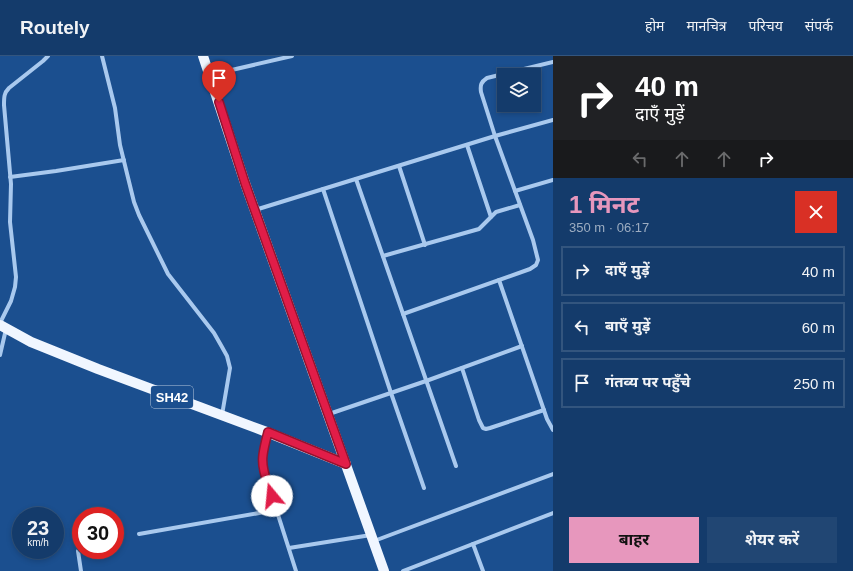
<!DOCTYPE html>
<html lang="hi">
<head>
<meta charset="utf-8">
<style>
	:root { --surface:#143b6b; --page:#214673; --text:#f1f3f6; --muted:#9dadc1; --line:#33557e; --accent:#e797bd }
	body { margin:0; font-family:Arial,"Noto Sans Devanagari",sans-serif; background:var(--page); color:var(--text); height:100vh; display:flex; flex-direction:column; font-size:15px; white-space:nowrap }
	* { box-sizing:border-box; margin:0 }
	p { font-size:13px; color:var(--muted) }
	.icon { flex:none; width:22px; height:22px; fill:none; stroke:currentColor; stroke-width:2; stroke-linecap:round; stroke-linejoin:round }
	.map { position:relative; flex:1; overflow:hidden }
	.sheet { display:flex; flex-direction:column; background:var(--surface); width:300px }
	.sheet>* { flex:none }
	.hud { background:#202124; color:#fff; overflow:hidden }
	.tools { position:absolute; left:497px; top:12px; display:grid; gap:8px }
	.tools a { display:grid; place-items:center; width:44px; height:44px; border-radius:0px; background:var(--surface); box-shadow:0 2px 6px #0003,0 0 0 1px var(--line); font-size:20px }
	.speed { position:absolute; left:12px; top:451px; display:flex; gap:8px; font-size:20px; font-weight:700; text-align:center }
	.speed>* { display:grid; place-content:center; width:52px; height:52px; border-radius:50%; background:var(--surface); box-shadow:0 2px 6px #0003,0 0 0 1px var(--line); line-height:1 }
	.speed small { font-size:10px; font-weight:400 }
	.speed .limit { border:6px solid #d22; background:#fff; color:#111 }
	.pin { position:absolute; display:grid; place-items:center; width:34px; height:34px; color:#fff; margin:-41px -17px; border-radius:50% 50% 50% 0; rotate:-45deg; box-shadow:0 0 4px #0007 }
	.pin .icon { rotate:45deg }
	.me { position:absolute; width:44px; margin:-22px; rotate:343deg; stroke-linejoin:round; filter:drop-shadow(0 0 3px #0008) }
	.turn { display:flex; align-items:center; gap:14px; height:84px; padding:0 16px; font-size:18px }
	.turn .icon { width:52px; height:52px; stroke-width:2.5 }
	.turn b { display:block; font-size:28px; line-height:34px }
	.lanes { display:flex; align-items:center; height:38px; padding:0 16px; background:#0003; justify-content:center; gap:20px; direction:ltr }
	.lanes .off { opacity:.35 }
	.round { display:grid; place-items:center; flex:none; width:42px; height:42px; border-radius:0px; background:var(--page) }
	.headline { display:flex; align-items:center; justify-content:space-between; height:68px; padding:0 16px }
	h1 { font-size:24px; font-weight:700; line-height:30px; color:var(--accent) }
	.cta { display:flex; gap:8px; margin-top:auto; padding:8px 16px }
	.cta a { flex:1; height:46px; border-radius:0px; background:var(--accent); color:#111; font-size:16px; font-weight:700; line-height:46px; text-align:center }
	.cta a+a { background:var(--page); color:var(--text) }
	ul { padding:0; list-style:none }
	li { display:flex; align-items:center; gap:12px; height:50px; margin:0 8px 6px; padding:0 8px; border:2px solid var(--line); border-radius:0px }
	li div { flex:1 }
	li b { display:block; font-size:15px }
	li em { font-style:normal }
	header { display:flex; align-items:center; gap:24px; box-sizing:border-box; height:56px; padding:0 20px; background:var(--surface); border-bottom:1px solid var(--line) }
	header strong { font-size:19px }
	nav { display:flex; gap:22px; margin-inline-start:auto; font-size:14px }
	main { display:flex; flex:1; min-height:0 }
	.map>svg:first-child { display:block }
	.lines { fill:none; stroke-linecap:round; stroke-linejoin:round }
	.minor { stroke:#a9c9ee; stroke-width:4 }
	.primary { stroke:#f0f6ff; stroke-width:10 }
	.route-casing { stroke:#92132f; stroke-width:10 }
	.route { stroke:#e11d48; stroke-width:7 }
	.labels { text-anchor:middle; stroke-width:4; stroke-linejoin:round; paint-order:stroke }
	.shield { fill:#1b4f8f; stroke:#bbcadd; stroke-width:1 }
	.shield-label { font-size:13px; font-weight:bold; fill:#fff }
</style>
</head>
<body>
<header>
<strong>Routely</strong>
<nav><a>होम</a><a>मानचित्र</a><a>परिचय</a><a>संपर्क</a></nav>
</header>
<main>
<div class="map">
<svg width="553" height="515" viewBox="0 0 553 515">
	<rect width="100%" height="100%" fill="#1b4f8f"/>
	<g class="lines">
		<!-- minor -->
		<g class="minor">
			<path d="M102,0L115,52L120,89L134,146L139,159L168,218L214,277L222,291L227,300L230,312L222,359"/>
			<path d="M210,19L292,0"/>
			<path d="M467,89L491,161"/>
			<path d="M399,110L425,189"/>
			<path d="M10,121L56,115L124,104"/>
			<path d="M356,123L456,410"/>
			<path d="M323,133L391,337L424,432"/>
			<path d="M515,135L553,124"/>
			<path d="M255,154L495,80L553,64"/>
			<path d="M383,200L479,173L496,156L520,149"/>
			<path d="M499,224L547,363L553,374"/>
			<path d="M403,258L530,213L536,209L538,204L533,184L495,80L481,36C480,29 481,26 487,22L553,6"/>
			<path d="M0,267L11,245L15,231L16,221L10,166L11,128L4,49C4,41 4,37 9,32L43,5L48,0"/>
			<path d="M0,299L6,273"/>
			<path d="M462,312L479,364L483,372L486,373L490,372L544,354"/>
			<path d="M329,358L426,325L522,290"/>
			<path d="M267,377C264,391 262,401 264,415L296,515"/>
			<path d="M139,478L276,454"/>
			<path d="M374,485L553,418"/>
			<path d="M473,488L483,515"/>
			<path d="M289,492L371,479"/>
			<path d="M78,495L81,515"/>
			<path d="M403,515L553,457"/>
		</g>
		<!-- primary -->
		<g class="primary">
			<path d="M203,0L245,127L384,515"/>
			<path d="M0,269L31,286L98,313L264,375L346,408"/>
		</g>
	</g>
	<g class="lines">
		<defs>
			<path id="route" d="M219,46L245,127L346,408L268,376C266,384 264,391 263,399C261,413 268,427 272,440"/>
		</defs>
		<!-- route casing -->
		<use href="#route" class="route-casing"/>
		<!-- route -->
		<use href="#route" class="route"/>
	</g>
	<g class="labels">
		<!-- shield labels -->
		<rect class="shield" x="151" y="330" width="42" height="22" rx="3"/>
		<g class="shield-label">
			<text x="172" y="346">SH42</text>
		</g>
	</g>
</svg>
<div class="tools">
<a><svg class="icon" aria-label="layers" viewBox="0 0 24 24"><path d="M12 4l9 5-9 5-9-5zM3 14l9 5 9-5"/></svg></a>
</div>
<div class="speed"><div>23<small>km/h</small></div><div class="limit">30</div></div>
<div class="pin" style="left:219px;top:46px;background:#d93025"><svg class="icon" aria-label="arrive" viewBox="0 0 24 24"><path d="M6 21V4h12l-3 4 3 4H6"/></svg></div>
<svg class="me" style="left:272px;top:440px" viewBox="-20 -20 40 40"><circle r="19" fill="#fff"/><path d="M0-13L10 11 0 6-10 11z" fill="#e11d48"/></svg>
</div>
<section class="sheet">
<div class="hud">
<div class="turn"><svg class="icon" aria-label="right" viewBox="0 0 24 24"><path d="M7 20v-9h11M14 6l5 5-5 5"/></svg><div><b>40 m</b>दाएँ मुड़ें</div></div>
<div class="lanes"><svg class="icon off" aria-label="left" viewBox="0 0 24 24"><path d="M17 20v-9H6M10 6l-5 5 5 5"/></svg><svg class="icon off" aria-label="ahead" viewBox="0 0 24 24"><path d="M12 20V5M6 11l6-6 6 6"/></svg><svg class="icon off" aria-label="ahead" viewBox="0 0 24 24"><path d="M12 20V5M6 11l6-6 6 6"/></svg><svg class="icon" aria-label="right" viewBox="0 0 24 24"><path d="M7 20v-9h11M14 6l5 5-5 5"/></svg></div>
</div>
<div class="headline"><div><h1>1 मिनट</h1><p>350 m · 06:17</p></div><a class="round" style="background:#d93025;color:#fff"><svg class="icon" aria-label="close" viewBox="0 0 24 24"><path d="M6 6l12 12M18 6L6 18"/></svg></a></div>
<ul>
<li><svg class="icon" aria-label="right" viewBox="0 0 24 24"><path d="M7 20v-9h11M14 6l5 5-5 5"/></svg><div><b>दाएँ मुड़ें</b></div><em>40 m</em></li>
<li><svg class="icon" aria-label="left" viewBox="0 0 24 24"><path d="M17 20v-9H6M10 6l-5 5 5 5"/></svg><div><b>बाएँ मुड़ें</b></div><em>60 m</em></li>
<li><svg class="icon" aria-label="arrive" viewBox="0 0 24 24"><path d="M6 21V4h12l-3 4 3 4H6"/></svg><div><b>गंतव्य पर पहुँचे</b></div><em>250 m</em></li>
</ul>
<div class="cta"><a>बाहर</a><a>शेयर करें</a></div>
</section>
</main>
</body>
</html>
